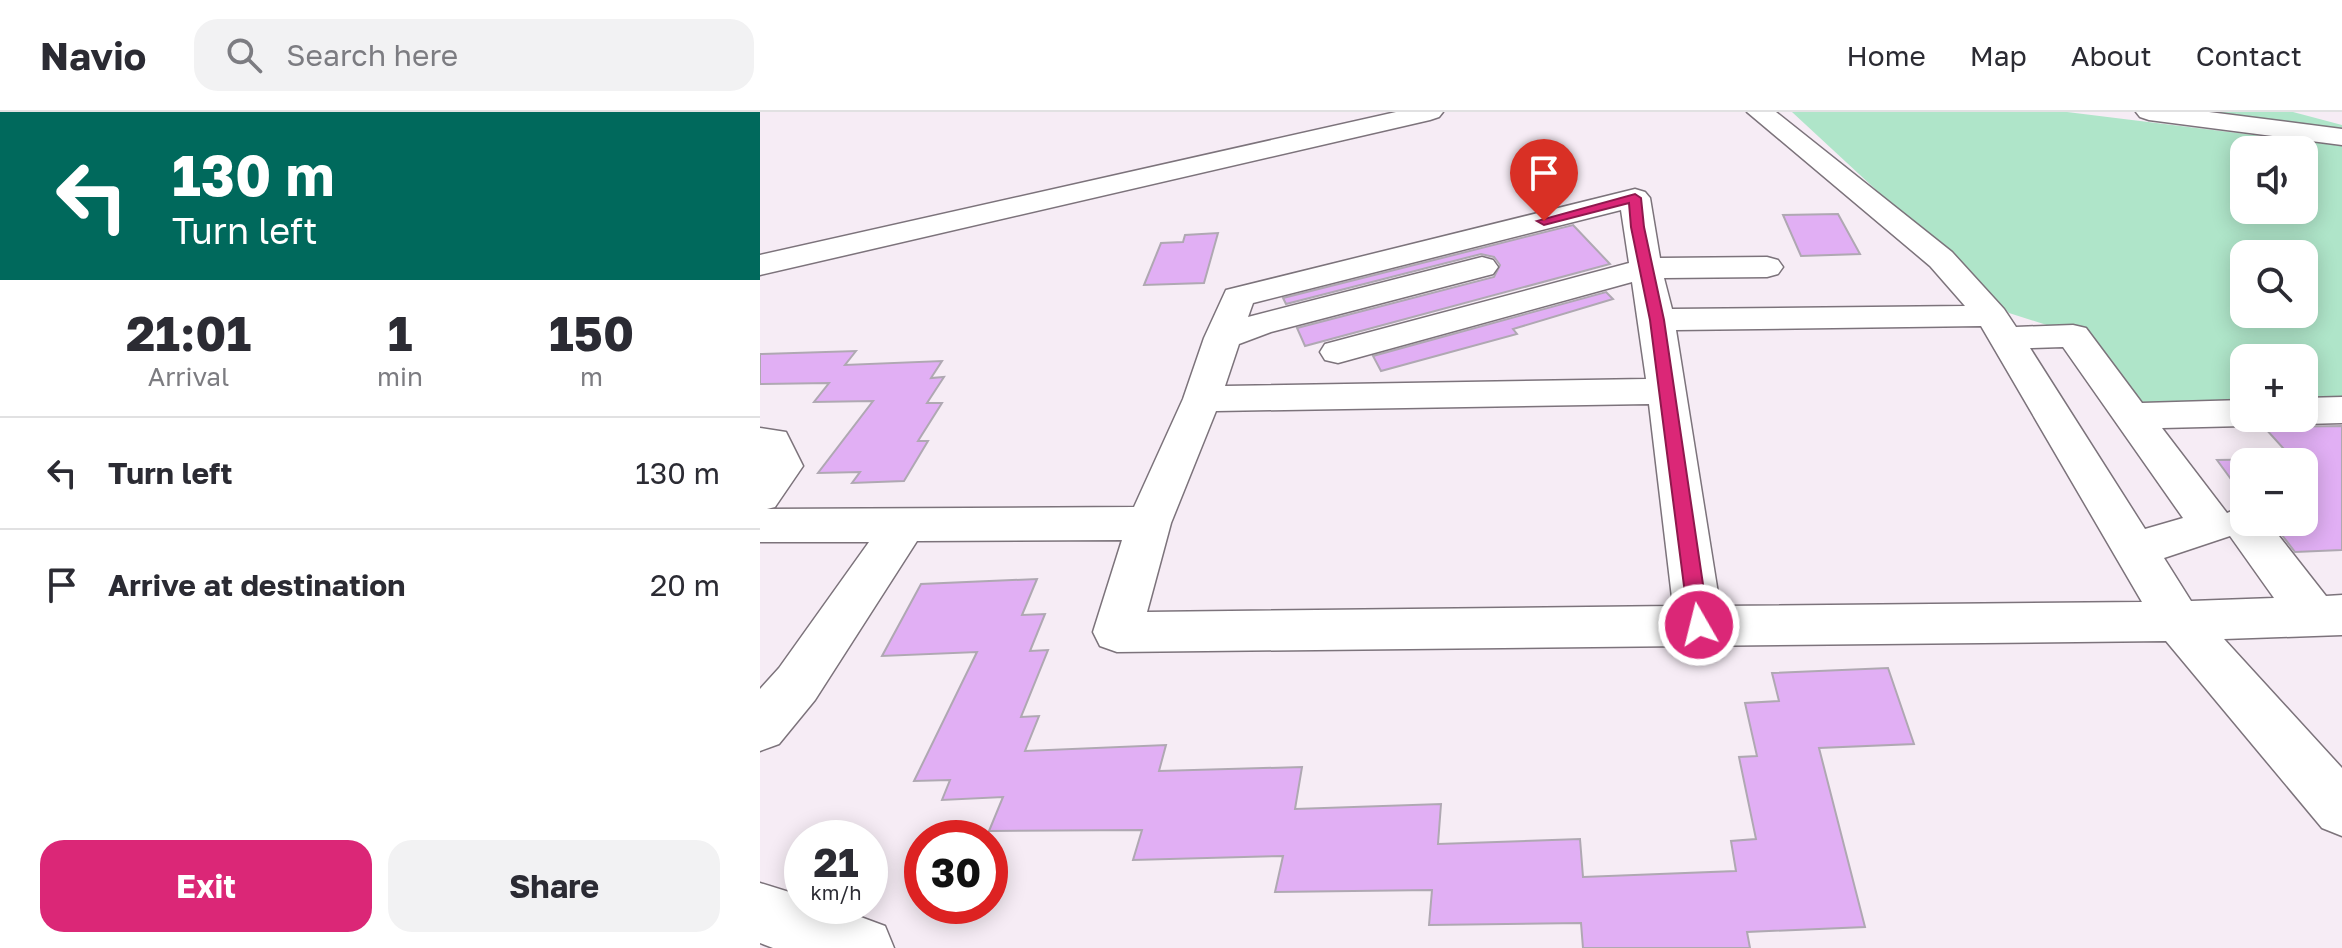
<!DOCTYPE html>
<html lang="en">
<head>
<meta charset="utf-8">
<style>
	:root { --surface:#fff; --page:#f2f2f3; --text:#2b2b33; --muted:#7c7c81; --line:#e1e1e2; --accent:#db2777 }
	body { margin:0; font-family:"Golos Text",sans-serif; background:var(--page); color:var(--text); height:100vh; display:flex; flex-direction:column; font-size:30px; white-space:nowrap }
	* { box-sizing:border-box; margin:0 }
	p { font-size:26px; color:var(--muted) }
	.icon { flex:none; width:44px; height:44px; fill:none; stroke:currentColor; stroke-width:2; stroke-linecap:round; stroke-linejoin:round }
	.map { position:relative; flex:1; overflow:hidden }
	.drawer { display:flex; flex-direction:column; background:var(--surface); width:760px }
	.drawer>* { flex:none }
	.top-card { background:#00695c; color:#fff; overflow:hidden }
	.tools { position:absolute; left:1470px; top:24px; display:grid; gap:16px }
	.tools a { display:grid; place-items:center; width:88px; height:88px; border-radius:16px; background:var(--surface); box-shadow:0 4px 20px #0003; font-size:40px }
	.speed { position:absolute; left:24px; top:708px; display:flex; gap:16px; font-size:40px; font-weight:700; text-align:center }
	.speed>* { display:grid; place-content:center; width:104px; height:104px; border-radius:50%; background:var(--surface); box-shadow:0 4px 20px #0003; line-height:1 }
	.speed small { font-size:20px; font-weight:400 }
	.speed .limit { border:12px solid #d22; background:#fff; color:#111 }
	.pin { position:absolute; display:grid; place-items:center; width:68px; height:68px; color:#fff; margin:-82px -34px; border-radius:50% 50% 50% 0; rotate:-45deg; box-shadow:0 0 8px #0007 }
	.pin .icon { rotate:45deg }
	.me { position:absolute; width:88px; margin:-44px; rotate:352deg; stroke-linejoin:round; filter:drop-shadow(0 0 6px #0008) }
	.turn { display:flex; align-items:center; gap:28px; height:168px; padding:0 40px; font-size:36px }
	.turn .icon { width:104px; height:104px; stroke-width:2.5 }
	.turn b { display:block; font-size:56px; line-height:68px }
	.eta { display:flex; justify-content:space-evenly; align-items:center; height:136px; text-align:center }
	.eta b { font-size:48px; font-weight:700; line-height:56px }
	.cta { display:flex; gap:16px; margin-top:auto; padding:16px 40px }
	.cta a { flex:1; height:92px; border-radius:24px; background:var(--accent); color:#fff; font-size:32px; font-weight:700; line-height:92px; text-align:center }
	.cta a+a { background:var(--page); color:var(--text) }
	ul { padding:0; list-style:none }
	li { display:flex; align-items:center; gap:24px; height:112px; padding:0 40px; border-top:2px solid var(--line) }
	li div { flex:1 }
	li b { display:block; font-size:30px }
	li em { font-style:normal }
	header { display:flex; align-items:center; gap:48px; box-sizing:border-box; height:112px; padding:0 40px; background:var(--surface); border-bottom:2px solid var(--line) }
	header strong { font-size:38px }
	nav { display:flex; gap:44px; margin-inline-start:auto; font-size:28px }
	.search { width:560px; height:72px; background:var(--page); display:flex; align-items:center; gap:20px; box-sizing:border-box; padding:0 28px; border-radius:24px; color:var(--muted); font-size:30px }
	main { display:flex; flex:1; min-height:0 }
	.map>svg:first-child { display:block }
	.green { fill:#afe5c9; fill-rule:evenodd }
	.building { fill:#e1aff4; stroke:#afa8b2; stroke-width:2 }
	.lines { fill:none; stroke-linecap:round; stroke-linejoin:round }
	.minor-casing { stroke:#7c737b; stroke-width:3 }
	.minor { fill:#fff; fill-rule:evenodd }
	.route { fill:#db2777; stroke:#8e194d; stroke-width:2 }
</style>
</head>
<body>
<header>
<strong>Navio</strong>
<div class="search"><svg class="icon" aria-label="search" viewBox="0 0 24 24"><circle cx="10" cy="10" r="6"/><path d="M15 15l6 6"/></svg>Search here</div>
<nav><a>Home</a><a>Map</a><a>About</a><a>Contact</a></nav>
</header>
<main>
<section class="drawer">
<div class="top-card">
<div class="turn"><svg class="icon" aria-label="left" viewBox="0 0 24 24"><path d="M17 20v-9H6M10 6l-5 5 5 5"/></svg><div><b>130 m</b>Turn left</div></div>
</div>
<div class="eta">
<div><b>21:01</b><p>Arrival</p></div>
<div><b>1</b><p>min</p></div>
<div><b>150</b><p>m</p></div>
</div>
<ul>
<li><svg class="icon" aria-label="left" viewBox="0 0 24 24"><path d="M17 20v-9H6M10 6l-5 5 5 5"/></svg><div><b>Turn left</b></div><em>130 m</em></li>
<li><svg class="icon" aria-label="arrive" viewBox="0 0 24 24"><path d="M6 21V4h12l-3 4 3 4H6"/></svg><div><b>Arrive at destination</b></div><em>20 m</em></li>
</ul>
<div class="cta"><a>Exit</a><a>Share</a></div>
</section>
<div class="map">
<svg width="1582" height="836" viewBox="0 0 1582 836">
	<rect width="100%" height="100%" fill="#f6ecf5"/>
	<!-- green -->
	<g class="green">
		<path d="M1032,0H1307L1582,34V293L1544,294V246H1484V296L1376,299L1324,225L1249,201ZM1484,38H1544V98H1484ZM1484,142H1544V202H1484Z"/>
		<path d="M1416,0H1533L1582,13V19Z"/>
	</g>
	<!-- building -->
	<g class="building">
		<path d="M1078,102L1100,142L1041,144L1023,103Z"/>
		<path d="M813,113L850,152L545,234L537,216L734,165L740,153L734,145L721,142L526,192L523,186Z"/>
		<path d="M458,121L444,171L384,173L401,131L423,130L425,123Z"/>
		<path d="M846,180L853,187L753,217L757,222L621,259L613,244Z"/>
		<path d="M96,239L85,253L182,249L171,266L184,265L167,291H182L158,329H168L144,369L92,371L100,360L58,361L113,289L54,290L69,271L0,272V242Z"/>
		<path d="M1582,314V438L1535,440L1512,410H1544V350H1484V385L1457,348L1533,347L1504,315Z"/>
		<path d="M277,467L262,503L285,502L270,539L288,538L261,605L279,604L265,639L406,633L399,659L542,655L535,697L681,692L678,732L820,727L823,765L976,759L971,729L996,727L979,645L997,644L985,591L1019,589L1012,561L1128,556L1154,632L1059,636L1105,815L987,820L990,836H823L821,811L669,813L672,778L515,780L523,744L373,748L382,718L229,719L243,685L182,688L190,668L154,669L217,540L122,544L161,472Z"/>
	</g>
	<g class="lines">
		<defs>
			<g id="minor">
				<path d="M636,0H683L679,5L670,8L0,163V143Z"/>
				<path d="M987,0H1016L1192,140L1244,197L1256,215L1313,213L1326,216L1382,291L1484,288V306H1500L1498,310L1484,314L1402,316L1467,401L1484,394V410H1508L1566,484L1582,483V523L1464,527L1582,656V724L1562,716L1406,529L357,540L340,534L333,520L362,428L157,429L55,588L19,632L0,639V577L19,556L109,430H0V316L26,320L43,354L15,395L7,397L374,395L423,287L444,226L466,178L875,77L885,80L890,86L900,146L1007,145L1018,148L1023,155L1018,162L1007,165L904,166L912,197L1205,194L1170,154ZM861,98L869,151L565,232L560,240L565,248L578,251L872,170L886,267L465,274L479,232L511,220L733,162L738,155L733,148L722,145L488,205L493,191ZM1221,214L1382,490L960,494L916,218ZM1303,235L1423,406L1385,417L1270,236ZM889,292L913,494L387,500L411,411L456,299ZM1470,424L1514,486L1431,489L1404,446Z"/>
				<path d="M1376,0H1449L1582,17V33L1389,8L1380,5Z"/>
				<path d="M1582,285V311L1544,312L1529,306H1544V286Z"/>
				<path d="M0,771L42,784V794H71L125,814L134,836H13L0,831Z"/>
			</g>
		</defs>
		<!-- minor casing -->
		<use href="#minor" class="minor-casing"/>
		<!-- minor -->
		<use href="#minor" class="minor"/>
	</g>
	<!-- route -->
	<path class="route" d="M875,82L881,86L884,115L904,208L949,513L946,519L939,521L932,519L929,513L890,208L871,115L869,91L784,113L777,109Z"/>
</svg>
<div class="tools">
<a><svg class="icon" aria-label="sound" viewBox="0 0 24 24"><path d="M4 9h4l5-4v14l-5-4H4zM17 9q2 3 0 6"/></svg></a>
<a><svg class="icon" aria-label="search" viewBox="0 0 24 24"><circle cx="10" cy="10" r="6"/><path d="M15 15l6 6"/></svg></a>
<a>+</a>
<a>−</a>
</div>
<div class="speed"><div>21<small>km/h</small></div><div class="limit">30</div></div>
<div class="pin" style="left:784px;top:109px;background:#d93025"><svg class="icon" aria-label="arrive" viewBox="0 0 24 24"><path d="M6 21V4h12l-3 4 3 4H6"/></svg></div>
<svg class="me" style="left:939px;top:513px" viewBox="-20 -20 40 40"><circle r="17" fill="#db2777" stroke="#fff" stroke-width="3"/><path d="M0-11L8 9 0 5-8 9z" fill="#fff"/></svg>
</div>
</main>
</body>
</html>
